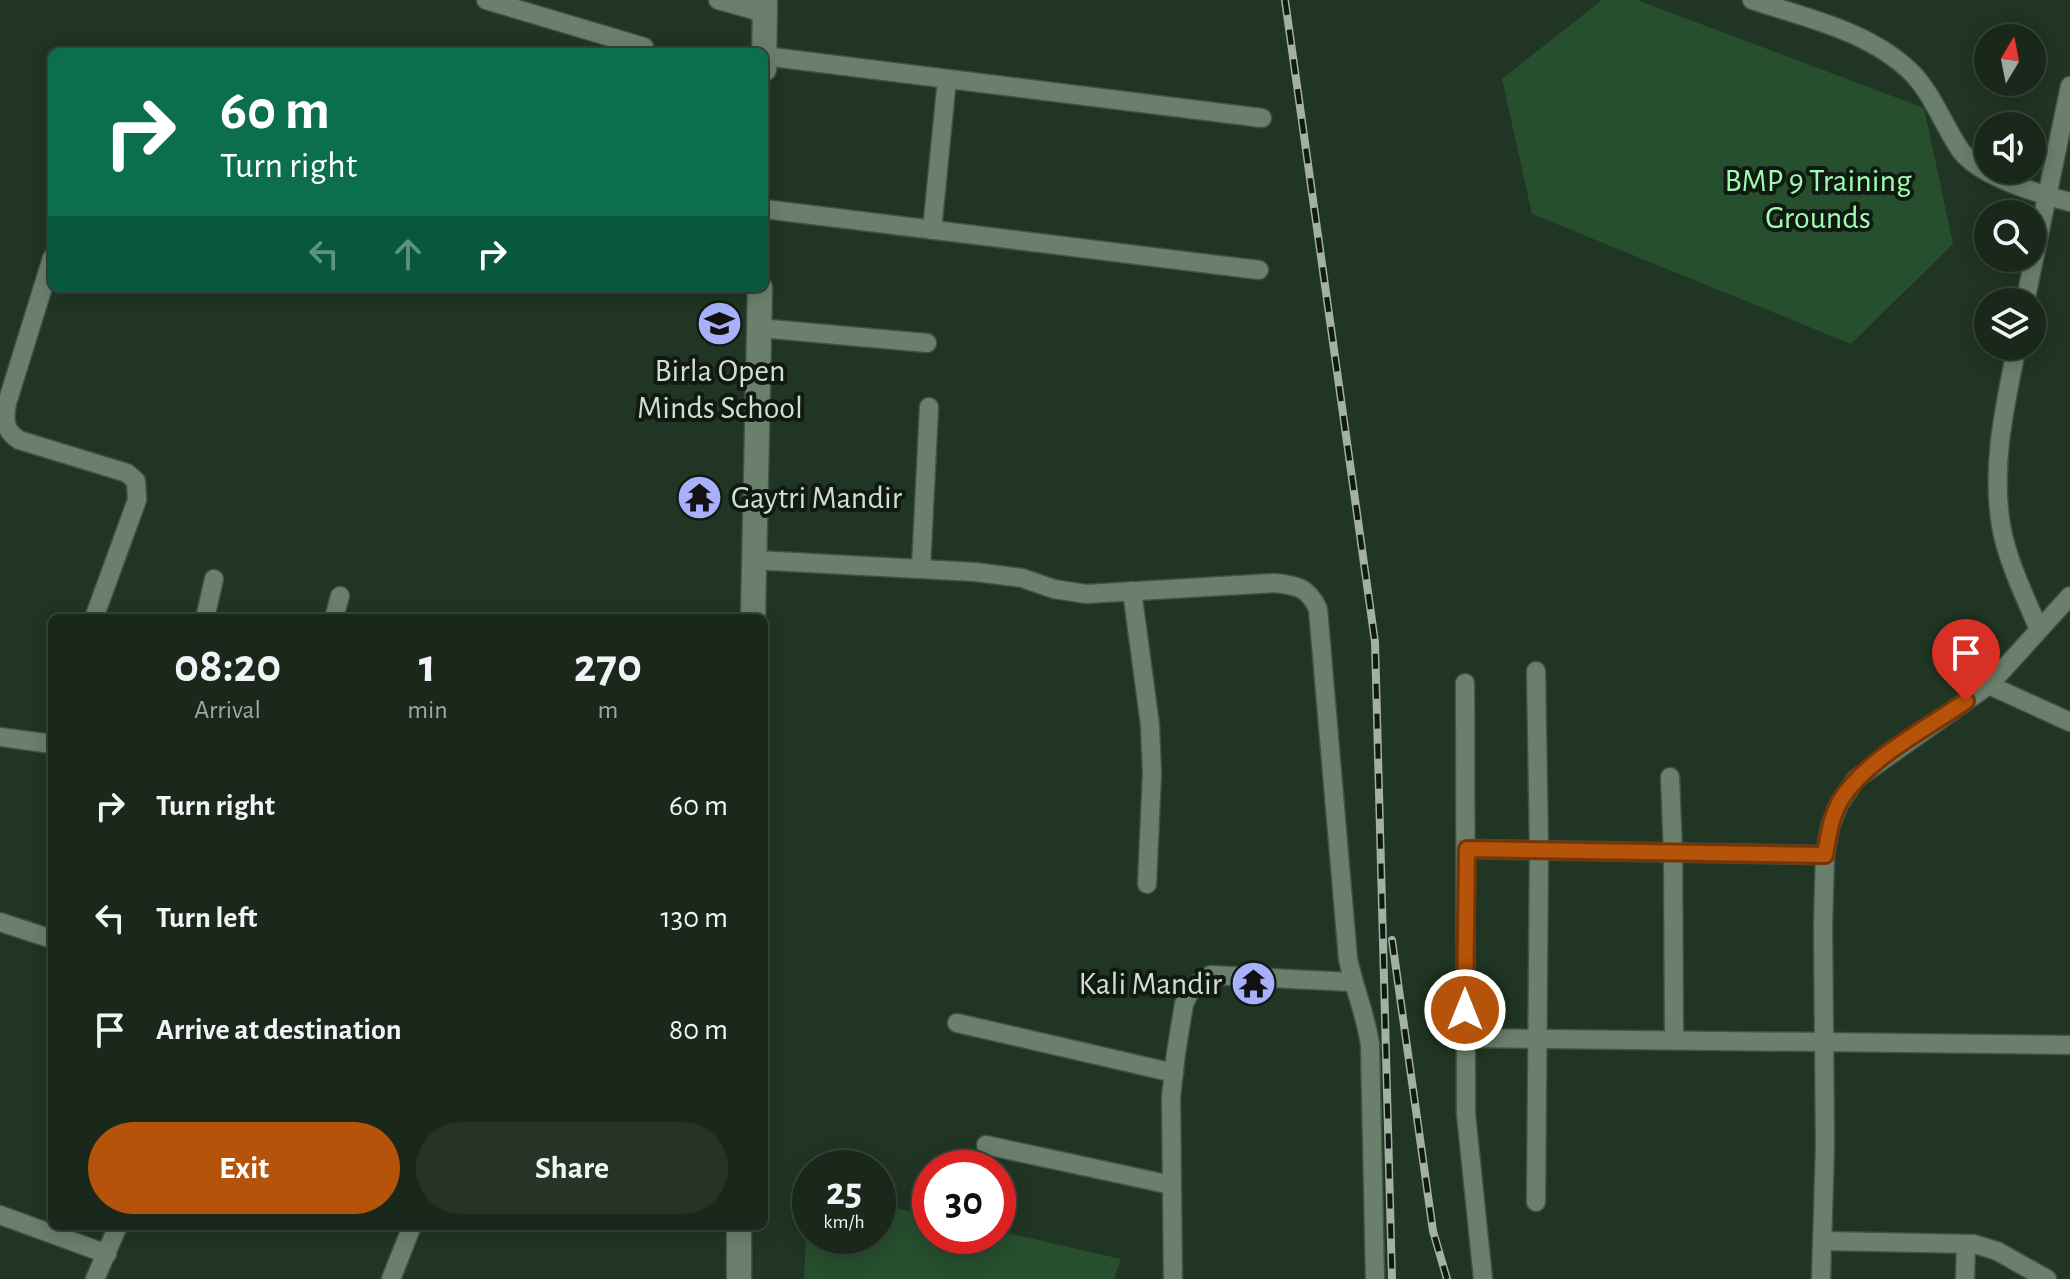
<!DOCTYPE html>
<html lang="en">
<head>
<meta charset="utf-8">
<style>
	:root { --surface:#19281b; --page:#263428; --text:#f1f3f6; --muted:#9fa6a3; --line:#37443a; --accent:#b45309 }
	body { margin:0; font-family:"Alegreya Sans",sans-serif; background:var(--page); color:var(--text); height:100vh; display:flex; flex-direction:column; font-size:30px; white-space:nowrap }
	* { box-sizing:border-box; margin:0 }
	p { font-size:26px; color:var(--muted) }
	.icon { flex:none; width:44px; height:44px; fill:none; stroke:currentColor; stroke-width:2; stroke-linecap:round; stroke-linejoin:round }
	.map { position:relative; flex:1; overflow:hidden }
	.sheet { position:absolute; left:48px; top:614px; width:720px; height:616px; display:flex; flex-direction:column; background:var(--surface); border-radius:12px; box-shadow:0 4px 20px #0003,0 0 0 2px var(--line) }
	.sheet>* { flex:none }
	.guide { position:absolute; left:48px; top:48px; width:720px; height:244px; border-radius:12px; box-shadow:0 4px 20px #0003,0 0 0 2px var(--line); background:#0b6e4f; color:#fff; overflow:hidden }
	.needle { width:52px; rotate:10deg }
	.controls { position:absolute; left:1974px; top:24px; display:grid; gap:16px }
	.controls a { display:grid; place-items:center; width:72px; height:72px; border-radius:50%; background:var(--surface); box-shadow:0 4px 20px #0003,0 0 0 2px var(--line); font-size:40px }
	.speed { position:absolute; left:792px; top:1150px; display:flex; gap:16px; font-size:40px; font-weight:700; text-align:center }
	.speed>* { display:grid; place-content:center; width:104px; height:104px; border-radius:50%; background:var(--surface); box-shadow:0 4px 20px #0003,0 0 0 2px var(--line); line-height:1 }
	.speed small { font-size:20px; font-weight:400 }
	.speed .limit { border:12px solid #d22; background:#fff; color:#111 }
	.pin { position:absolute; display:grid; place-items:center; width:68px; height:68px; color:#fff; margin:-82px -34px; border-radius:50% 50% 50% 0; rotate:-45deg; box-shadow:0 0 8px #0007 }
	.pin .icon { rotate:45deg }
	.me { position:absolute; width:88px; margin:-44px; rotate:0deg; stroke-linejoin:round; filter:drop-shadow(0 0 6px #0008) }
	.turn { display:flex; align-items:center; gap:28px; height:168px; padding:0 40px; font-size:36px }
	.turn .icon { width:104px; height:104px; stroke-width:2.5 }
	.turn b { display:block; font-size:56px; line-height:68px }
	.lanes { display:flex; align-items:center; height:76px; padding:0 40px; background:#0003; justify-content:center; gap:40px; direction:ltr }
	.lanes .off { opacity:.35 }
	.eta { display:flex; justify-content:space-evenly; align-items:center; height:136px; text-align:center }
	.eta b { font-size:48px; font-weight:600; line-height:56px }
	.action { display:flex; gap:16px; margin-top:auto; padding:16px 40px }
	.action a { flex:1; height:92px; border-radius:48px; background:var(--accent); color:#fff; font-size:32px; font-weight:600; line-height:92px; text-align:center }
	.action a+a { background:var(--page); color:var(--text) }
	ul { padding:0; list-style:none }
	li { display:flex; align-items:center; gap:24px; height:112px; padding:0 40px }
	li div { flex:1 }
	li b { display:block; font-size:30px }
	li em { font-style:normal }
	.map>svg:first-child { display:block }
	.green { fill:#264f2e }
	.lines { fill:none; stroke-linecap:round; stroke-linejoin:round }
	.street-casing { stroke:#415244; stroke-width:21 }
	.secondary-casing { stroke:#415244; stroke-width:27 }
	.street { stroke:#6a806c; stroke-width:18 }
	.secondary { stroke:#6a806c; stroke-width:24 }
	.rail-casing { stroke:#a2b1a4; stroke-width:8 }
	.rail { stroke:#111a12; stroke-width:5; stroke-dasharray:15; stroke-linecap:butt }
	.route-casing { stroke:#753606; stroke-width:20 }
	.route { stroke:#b45309; stroke-width:14 }
	.labels { text-anchor:middle; stroke-width:8; stroke-linejoin:round; paint-order:stroke }
	.park-label { font-size:32px; fill:#9ffbae; stroke:#111a12 }
	.poi-label { font-size:32px; fill:#d2ded3; stroke:#111a12 }
</style>
</head>
<body>
<div class="map">
<svg width="2070" height="1279" viewBox="0 0 2070 1279">
	<rect width="100%" height="100%" fill="#213524"/>
	<!-- green -->
	<g class="green">
		<path d="M1602,0H1637L1924,108L1953,244L1851,344L1532,214L1502,79Z"/>
		<path d="M808,1189L810,1236H878V1204L930,1216V1236H998V1231L1121,1259L1114,1279H804Z"/>
	</g>
	<g class="lines">
		<defs>
			<g id="street">
				<path d="M486,0L644,47"/>
				<path d="M718,0L765,13"/>
				<path d="M1752,0C1806,18 1870,31 1912,73C1934,96 1943,125 1961,151C1980,177 2039,194 2070,202"/>
				<path d="M764,56L1262,118"/>
				<path d="M764,209L1259,270"/>
				<path d="M932,230L947,79"/>
				<path d="M52,258L7,403C4,420 4,430 19,440L127,473L136,481L137,500L94,618"/>
				<path d="M2025,302L2070,86"/>
				<path d="M759,328L927,343"/>
				<path d="M2017,346C2005,405 1991,465 2001,525C2007,561 2025,596 2039,630"/>
				<path d="M755,560L975,572L1022,578L1054,589L1086,594L1274,583C1296,585 1308,587 1318,609L1348,959C1354,988 1366,1015 1370,1045L1375,1279"/>
				<path d="M921,568L929,407"/>
				<path d="M1132,591L1150,725L1152,774L1147,884"/>
				<path d="M205,618L214,579"/>
				<path d="M334,618L340,596"/>
				<path d="M1465,683L1466,1114L1483,1279"/>
				<path d="M1989,685L2070,722"/>
				<path d="M0,737L52,744"/>
				<path d="M1670,777L1673,852L1674,1040"/>
				<path d="M1467,849L1825,855"/>
				<path d="M0,922L52,939"/>
				<path d="M957,1023L1174,1073"/>
				<path d="M1465,1038L2070,1045"/>
				<path d="M986,1145L1171,1185"/>
				<path d="M1536,1202L1539,850L1536,671"/>
				<path d="M0,1215L107,1254"/>
				<path d="M1823,1241L1974,1244L1997,1251L2047,1279"/>
				<path d="M95,1279L118,1226"/>
				<path d="M391,1279L412,1226"/>
				<path d="M1173,1279L1171,1097L1176,1053L1184,1004L1192,987L1211,975L1352,982"/>
				<path d="M1821,1279L1825,1146L1823,925L1825,855L1830,827L1839,804L1856,779L1989,685L2070,596"/>
				<path d="M1965,1279L1966,1244"/>
			</g>
			<g id="secondary">
				<path d="M764,69L765,0"/>
				<path d="M753,618L760,288"/>
				<path d="M739,1279V1226"/>
			</g>
		</defs>
		<!-- street casing -->
		<use href="#street" class="street-casing"/>
		<!-- secondary casing -->
		<use href="#secondary" class="secondary-casing"/>
		<!-- street -->
		<use href="#street" class="street"/>
		<!-- secondary -->
		<use href="#secondary" class="secondary"/>
		<defs>
			<g id="rail">
				<path d="M1285,0L1375,642L1392,1279"/>
				<path d="M1392,940L1433,1231L1447,1279"/>
			</g>
		</defs>
		<!-- rail casing -->
		<use href="#rail" class="rail-casing"/>
		<!-- rail -->
		<use href="#rail" class="rail"/>
	</g>
	<g class="lines">
		<defs>
			<path id="route" d="M1465,1010L1467,849L1825,855C1828,837 1831,817 1840,801C1866,759 1926,729 1966,701"/>
		</defs>
		<!-- route casing -->
		<use href="#route" class="route-casing"/>
		<!-- route -->
		<use href="#route" class="route"/>
	</g>
	<!-- icons -->
	<defs>
		<symbol id="school-disc" viewBox="-11 -11 22 22"><circle r="9.5" fill="#a8b0fc" stroke="#111a12"/><path d="M0-5L7-2L0 1L-7-2ZM-4 1L0 2.5L4 1V4Q0 6-4 4Z" fill="#111"/></symbol>
		<symbol id="temple-disc" viewBox="-11 -11 22 22"><circle r="9.5" fill="#a8b0fc" stroke="#111a12"/><path d="M0-6L5-2H3V0L6.5 2.5H4V6H1.5V3h-3V6H-4V2.5H-6.5L-3 0V-2H-5Z" fill="#111"/></symbol>
	</defs>
	<g fill-rule="evenodd">
		<use href="#school-disc" x="694" y="298" width="51" height="51"/>
		<use href="#temple-disc" x="674" y="472" width="51" height="51"/>
		<use href="#temple-disc" x="1228" y="958" width="51" height="51"/>
	</g>
	<g class="labels">
		<!-- park labels -->
		<g class="park-label">
			<text x="1818" y="191">BMP 9 Training<tspan x="1818" dy="37">Grounds</tspan></text>
		</g>
		<!-- poi labels -->
		<g class="poi-label">
			<text x="720" y="381">Birla Open<tspan x="720" dy="37">Minds School</tspan></text>
			<text x="731" y="508" text-anchor="start">Gaytri Mandir</text>
			<text x="1222" y="994" text-anchor="end">Kali Mandir</text>
		</g>
	</g>
</svg>
<div class="controls">
<a><svg class="needle" viewBox="-14 -14 28 28"><path d="M0-13l5 13h-10z" fill="#e53935"/><path d="M0 13l5-13h-10z" fill="#9fa6a3"/></svg></a>
<a><svg class="icon" aria-label="sound" viewBox="0 0 24 24"><path d="M4 9h4l5-4v14l-5-4H4zM17 9q2 3 0 6"/></svg></a>
<a><svg class="icon" aria-label="search" viewBox="0 0 24 24"><circle cx="10" cy="10" r="6"/><path d="M15 15l6 6"/></svg></a>
<a><svg class="icon" aria-label="layers" viewBox="0 0 24 24"><path d="M12 4l9 5-9 5-9-5zM3 14l9 5 9-5"/></svg></a>
</div>
<div class="speed"><div>25<small>km/h</small></div><div class="limit">30</div></div>
<div class="pin" style="left:1966px;top:701px;background:#d93025"><svg class="icon" aria-label="arrive" viewBox="0 0 24 24"><path d="M6 21V4h12l-3 4 3 4H6"/></svg></div>
<svg class="me" style="left:1465px;top:1010px" viewBox="-20 -20 40 40"><circle r="17" fill="#b45309" stroke="#fff" stroke-width="3"/><path d="M0-11L8 9 0 5-8 9z" fill="#fff"/></svg>
<div class="guide">
<div class="turn"><svg class="icon" aria-label="right" viewBox="0 0 24 24"><path d="M7 20v-9h11M14 6l5 5-5 5"/></svg><div><b>60 m</b>Turn right</div></div>
<div class="lanes"><svg class="icon off" aria-label="left" viewBox="0 0 24 24"><path d="M17 20v-9H6M10 6l-5 5 5 5"/></svg><svg class="icon off" aria-label="ahead" viewBox="0 0 24 24"><path d="M12 20V5M6 11l6-6 6 6"/></svg><svg class="icon" aria-label="right" viewBox="0 0 24 24"><path d="M7 20v-9h11M14 6l5 5-5 5"/></svg></div>
</div>
<section class="sheet">
<div class="eta">
<div><b>08:20</b><p>Arrival</p></div>
<div><b>1</b><p>min</p></div>
<div><b>270</b><p>m</p></div>
</div>
<ul>
<li><svg class="icon" aria-label="right" viewBox="0 0 24 24"><path d="M7 20v-9h11M14 6l5 5-5 5"/></svg><div><b>Turn right</b></div><em>60 m</em></li>
<li><svg class="icon" aria-label="left" viewBox="0 0 24 24"><path d="M17 20v-9H6M10 6l-5 5 5 5"/></svg><div><b>Turn left</b></div><em>130 m</em></li>
<li><svg class="icon" aria-label="arrive" viewBox="0 0 24 24"><path d="M6 21V4h12l-3 4 3 4H6"/></svg><div><b>Arrive at destination</b></div><em>80 m</em></li>
</ul>
<div class="action"><a>Exit</a><a>Share</a></div>
</section>
</div>
</body>
</html>
